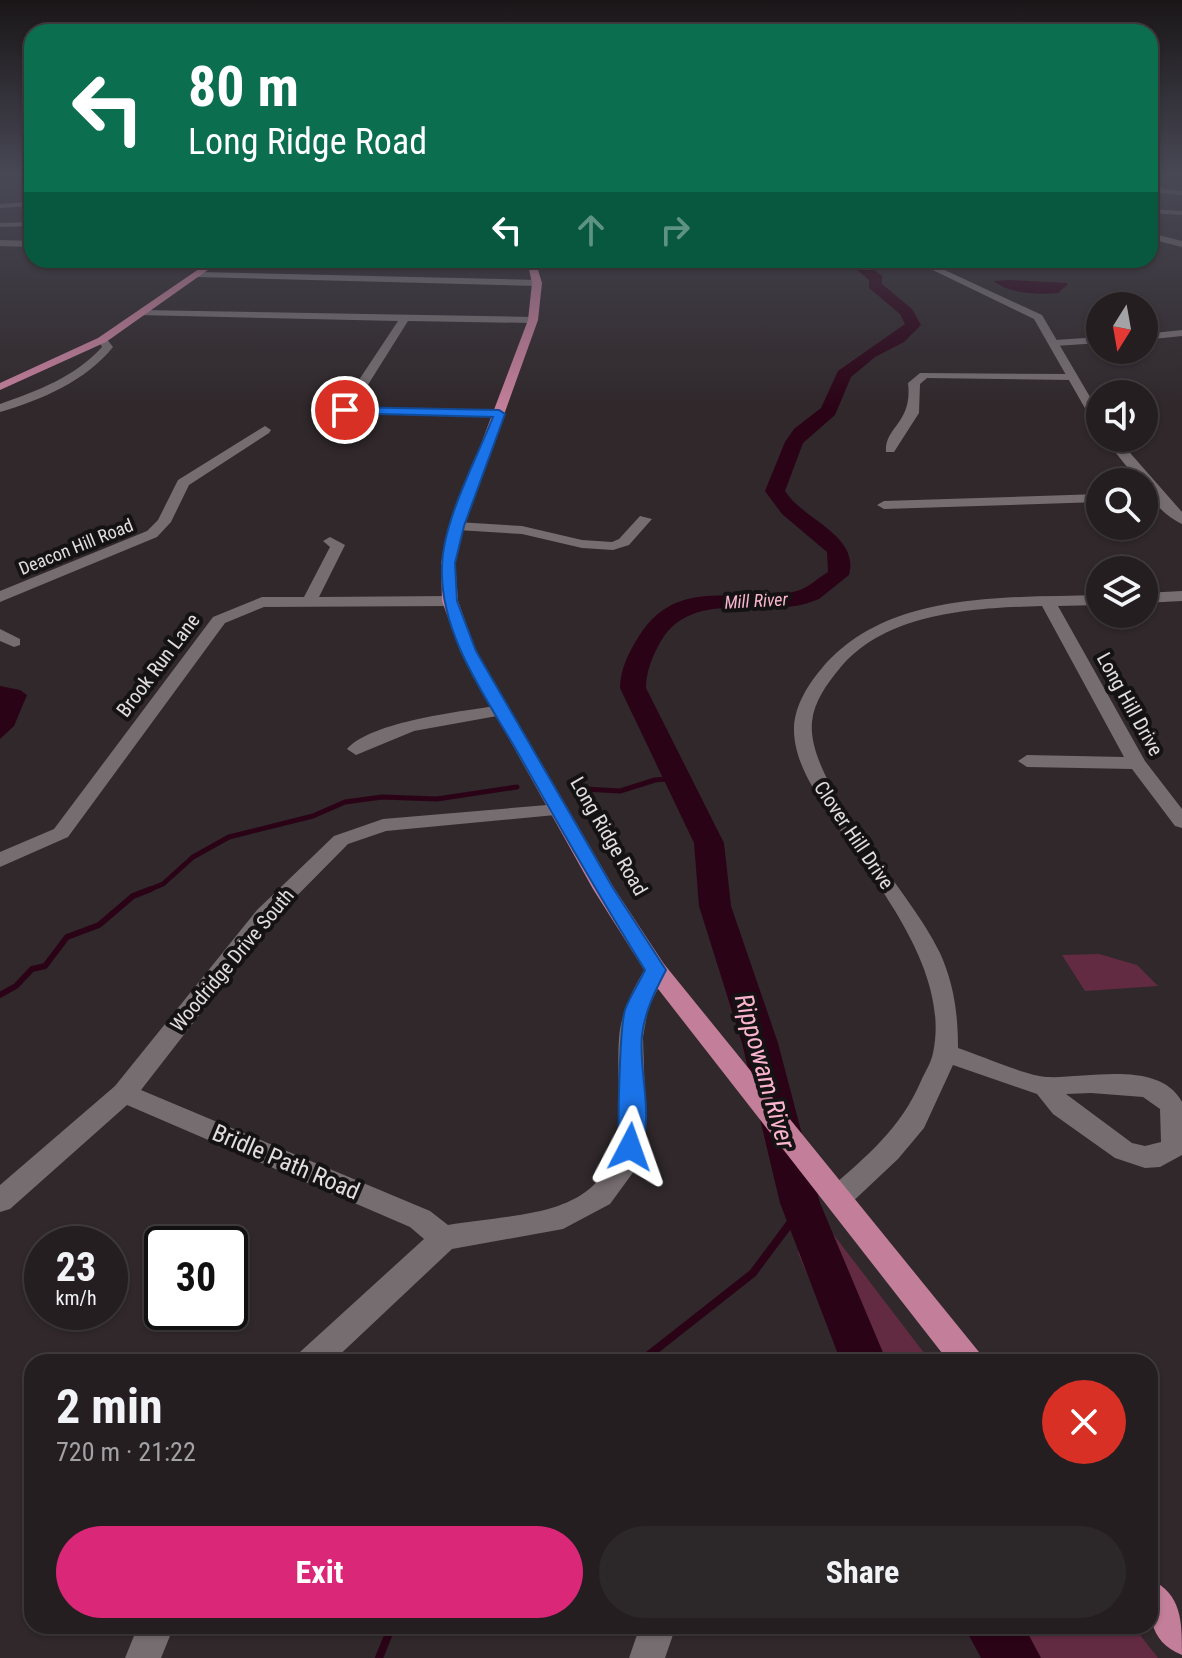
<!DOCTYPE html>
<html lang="en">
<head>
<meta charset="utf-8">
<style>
	:root { --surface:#241e20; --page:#2c2729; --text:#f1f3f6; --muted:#a3a2a5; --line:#413c3e; --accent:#db2777 }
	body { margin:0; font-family:"Roboto Condensed",sans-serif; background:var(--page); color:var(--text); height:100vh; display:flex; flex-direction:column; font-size:30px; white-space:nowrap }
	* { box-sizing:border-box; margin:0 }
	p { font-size:26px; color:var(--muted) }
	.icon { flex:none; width:44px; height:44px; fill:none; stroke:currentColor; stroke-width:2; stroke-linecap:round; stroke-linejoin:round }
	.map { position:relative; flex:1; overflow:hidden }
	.sheet { position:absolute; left:24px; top:1354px; width:1134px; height:280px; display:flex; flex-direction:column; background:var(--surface); border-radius:24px; box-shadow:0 2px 6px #0004,0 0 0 2px var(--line) }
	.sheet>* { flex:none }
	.top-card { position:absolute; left:24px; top:24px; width:1134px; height:244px; border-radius:24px; box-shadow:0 2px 6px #0004,0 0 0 2px var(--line); background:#0b6e4f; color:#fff; overflow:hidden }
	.needle { width:52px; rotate:191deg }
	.tools { position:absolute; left:1086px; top:292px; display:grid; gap:16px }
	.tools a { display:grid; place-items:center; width:72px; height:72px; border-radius:50%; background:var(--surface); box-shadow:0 2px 6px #0004,0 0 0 2px var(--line); font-size:40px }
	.speed { position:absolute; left:24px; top:1226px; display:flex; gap:16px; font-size:40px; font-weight:700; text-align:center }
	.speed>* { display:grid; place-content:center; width:104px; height:104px; border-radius:50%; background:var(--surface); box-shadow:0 2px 6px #0004,0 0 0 2px var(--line); line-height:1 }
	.speed small { font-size:20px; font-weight:400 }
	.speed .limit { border:4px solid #111; border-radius:12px; background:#fff; color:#111 }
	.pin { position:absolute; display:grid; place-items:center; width:68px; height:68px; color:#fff; margin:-34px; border:4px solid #fff; border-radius:50%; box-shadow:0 2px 8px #0007 }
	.me { position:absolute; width:88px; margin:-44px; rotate:4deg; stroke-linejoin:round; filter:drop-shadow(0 0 6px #0008) }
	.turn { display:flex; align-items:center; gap:28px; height:168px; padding:0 32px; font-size:36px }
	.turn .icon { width:104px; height:104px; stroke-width:2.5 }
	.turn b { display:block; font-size:56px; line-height:68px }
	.lanes { display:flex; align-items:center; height:76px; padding:0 32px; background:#0003; justify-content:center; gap:40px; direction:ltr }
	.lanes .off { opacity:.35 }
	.round { display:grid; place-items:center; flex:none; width:84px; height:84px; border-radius:42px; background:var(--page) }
	.headline { display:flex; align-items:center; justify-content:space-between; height:136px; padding:0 32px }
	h1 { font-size:48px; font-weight:700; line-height:60px }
	.primary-button { display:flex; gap:16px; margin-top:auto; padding:16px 32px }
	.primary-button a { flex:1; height:92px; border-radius:48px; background:var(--accent); color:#fff; font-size:32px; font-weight:700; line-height:92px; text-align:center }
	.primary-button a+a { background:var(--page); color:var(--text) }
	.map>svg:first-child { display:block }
	.green { fill:#632b42 }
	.water { fill:#2b0316 }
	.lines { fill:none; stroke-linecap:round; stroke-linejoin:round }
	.stream-far2 { stroke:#2b0316; stroke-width:5 }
	.stream-far1 { stroke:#2b0316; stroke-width:6 }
	.stream { stroke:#2b0316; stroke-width:8 }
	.river { fill:#2b0316; fill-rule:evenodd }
	.minor { fill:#766d70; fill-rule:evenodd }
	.tertiary { fill:#766d70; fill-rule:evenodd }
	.secondary { fill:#766d70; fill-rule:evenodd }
	.primary { fill:#c37e99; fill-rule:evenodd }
	.route { fill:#1a73e8; stroke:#114b97; stroke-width:2 }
	.labels { text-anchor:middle; stroke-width:8; stroke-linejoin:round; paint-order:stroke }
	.far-street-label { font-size:18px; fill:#e2ddde; stroke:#151213 }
	.far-water-label { font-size:18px; font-style:italic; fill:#fab4cd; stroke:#151213 }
	.street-label { font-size:20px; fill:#e2ddde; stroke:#151213 }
	.near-street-label { font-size:24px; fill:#e2ddde; stroke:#151213 }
	.near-water-label { font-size:26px; font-style:italic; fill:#fab4cd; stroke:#151213 }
</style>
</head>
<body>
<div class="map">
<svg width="1182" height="1658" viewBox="0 0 1182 1658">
	<rect width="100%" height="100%" fill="#30282b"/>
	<!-- green -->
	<g class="green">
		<path d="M1099,954L1137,965L1158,986L1085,991L1062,955Z"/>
		<path d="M814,1209L931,1362H845L798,1253Z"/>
		<path d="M975,1626H1133L1158,1658H997Z"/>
	</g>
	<!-- water -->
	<g class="water">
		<path d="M1009,280L1067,283L1068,284L1058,293C1039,295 1009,294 994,281Z"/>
		<path d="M0,686L20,690L27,695L14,726L0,739Z"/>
	</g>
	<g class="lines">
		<!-- stream-far2 -->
		<g class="stream-far2">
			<path d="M595,805L584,789L620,791L655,780L678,778"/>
			<path d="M146,891L163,884L193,857L229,837L313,816L345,802L382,797L437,799L517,787"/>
		</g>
		<!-- stream-far1 -->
		<g class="stream-far1">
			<path d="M0,995L16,986L32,969L45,966L67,937L99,925L133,896L151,889"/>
			<path d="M790,1224L800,1203"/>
		</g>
		<!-- stream -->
		<g class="stream">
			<path d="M640,1362L753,1273L791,1222"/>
			<path d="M379,1658L392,1626"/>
		</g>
		<!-- river -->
		<g class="river">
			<path d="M845,260H861L882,276V284L912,309L921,325L904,342L875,357L851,377L835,415L803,443L785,491C803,520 860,535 849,575L819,599L805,604C757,616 691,590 661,641C653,655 646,671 646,688L724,843L731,906L778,1043L820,1203L887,1362H841L780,1203L742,1043L699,906L694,843L620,688C620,669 629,652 639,636C679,573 739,607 797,591C808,588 818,578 828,572L827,552L782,514L765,491L785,442L794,429L821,408L838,371L905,324L900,314L869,288V280Z"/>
			<path d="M964,1626H1024L1041,1658H981Z"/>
		</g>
		<!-- minor -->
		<g class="minor">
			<path d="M1150,180L1165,189L1182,191V195L1160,193L1150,185Z"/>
			<path d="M1150,209L1182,211V215L1150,213Z"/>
			<path d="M32,222V226L0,227V223Z"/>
			<path d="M1150,233L1182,241V247L1150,239Z"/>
			<path d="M0,240L32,241V247L0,246Z"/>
			<path d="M199,272L537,280L542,283L537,286L196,277Z"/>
			<path d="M142,310L533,317L538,320L533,323L408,321L354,407L499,410L503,411V417L350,414L341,422L335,418L339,410L398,321L138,315Z"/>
			<path d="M1182,330V336L1144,340V334Z"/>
			<path d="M1100,337V343L1055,346L1050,343L1055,340Z"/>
			<path d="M98,338H106L113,347C86,381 41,400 0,412V404C37,391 75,377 102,347Z"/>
			<path d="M920,373L1071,374L1077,377L1071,380L927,378L920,384L919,413L894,452H886C884,427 913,423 908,383Z"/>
			<path d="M265,426L271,430L269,433L189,485L171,522L157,537L0,602V591L147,531L158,520L178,480Z"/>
			<path d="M1144,493L1157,492L1164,496L1144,501Z"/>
			<path d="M1100,494V502L884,509L877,505L884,501Z"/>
			<path d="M640,516L652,519L629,545L613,550L582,548L522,534L457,530L450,526L457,522L522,526L582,540L612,542L619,539Z"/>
			<path d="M330,537L345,545L319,597L450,596L458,601L450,606L264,607L225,623L68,837L0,867V852L54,829L213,617L262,597H304L330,547L323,541Z"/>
			<path d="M1182,591V601L1144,603V593Z"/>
			<path d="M1100,595V605L1058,606L1145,761L1182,809V828L1175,826L1132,769L1027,767L1018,761L1027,755L1124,757L1042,606C974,608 887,612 840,668C827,684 814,701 812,722C806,784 912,892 940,953C954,984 958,1014 958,1048C980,1055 1026,1076 1047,1077C1086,1079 1159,1059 1182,1102V1155L1160,1167L1145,1168L1115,1158L1053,1114L1037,1094L953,1065L924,1128L898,1159L848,1206L838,1209L828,1206L824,1198L828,1190C866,1157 901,1128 921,1081C925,1072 931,1063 933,1053C951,969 873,880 830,815C813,789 793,759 794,727C795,705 809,683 822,668C888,590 1007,598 1100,595ZM1091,1093L1143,1097L1160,1109L1161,1142L1145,1146L1132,1143L1066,1094Z"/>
			<path d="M0,629L20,639V645L14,647L0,641Z"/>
			<path d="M502,705L511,710L508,714L414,731L356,755L347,749C372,721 464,711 502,705Z"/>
			<path d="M559,804L566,806L569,810L566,814L386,831L348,844L273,920L141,1090L430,1211L448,1225C482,1219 526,1217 558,1206C640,1177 614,1104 619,1038C621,1011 634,987 648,964H664L667,970L648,1009L643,1037L646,1130L640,1163L610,1204L563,1229L452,1249L332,1362H296L300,1352L424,1239L410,1227L127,1105L10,1209L0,1212V1185L115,1086L257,910L334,836L383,819Z"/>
			<path d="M138,1626H174L161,1658H125Z"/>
			<path d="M640,1626H676L665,1658H629Z"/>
		</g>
		<!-- tertiary -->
		<path class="tertiary" d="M32,202V206L0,208V204Z"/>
		<!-- secondary -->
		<g class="secondary">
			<path d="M912,260H923L1042,315L1100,414V428L1094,424L1034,319Z"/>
			<path d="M1104,438H1117L1182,512V524C1168,518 1145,497 1144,482H1139Z"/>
		</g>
		<!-- primary -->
		<g class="primary">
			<path d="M212,260H222L106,342L0,390V383L98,338Z"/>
			<path d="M527,260H535L542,283L538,320L464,526L455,563L458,601L476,651L614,888L664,964L979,1352L983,1362H949L648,976L593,889L460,651L442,601L441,563L450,526L528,320L532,283Z"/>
			<path d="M1150,1579C1182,1594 1182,1621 1182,1655C1146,1640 1150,1612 1150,1579Z"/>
		</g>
	</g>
	<!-- sky -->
	<linearGradient id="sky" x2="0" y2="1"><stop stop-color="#1a1618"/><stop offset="0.43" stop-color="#484855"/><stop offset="1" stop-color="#484855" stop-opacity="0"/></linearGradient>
	<rect width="1182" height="406" fill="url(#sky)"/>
	<!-- route -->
	<path class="route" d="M345,407L499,410L505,414L464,526L455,563L457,601L476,651L613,888L666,970C655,991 645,1011 642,1035C638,1072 656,1119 638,1154L630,1156L621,1154C616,1143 620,1026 625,1010C630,996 639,983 645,970C602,901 562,831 522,760C489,701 439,636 442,566C443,521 476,460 493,417L341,413Z"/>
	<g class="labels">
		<!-- far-street labels -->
		<g class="far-street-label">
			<text transform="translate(76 547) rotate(-22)" y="6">Deacon Hill Road</text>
		</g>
		<!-- far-water labels -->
		<g class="far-water-label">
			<text transform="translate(756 601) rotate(-3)" y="6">Mill River</text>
		</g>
		<!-- street labels -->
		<g class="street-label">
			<text transform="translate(158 665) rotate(-53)" y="7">Brook Run Lane</text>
			<text transform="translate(1130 704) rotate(61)" y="7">Long Hill Drive</text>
			<text transform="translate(854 835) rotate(56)" y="7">Clover Hill Drive</text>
			<text transform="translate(609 836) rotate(60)" y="7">Long Ridge Road</text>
			<text transform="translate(232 960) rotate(-50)" y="7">Woodridge Drive South</text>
		</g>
		<!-- near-street labels -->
		<g class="near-street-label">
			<text transform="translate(286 1162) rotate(23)" y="8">Bridle Path Road</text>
		</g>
		<!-- near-water labels -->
		<g class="near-water-label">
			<text transform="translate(765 1071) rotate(74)" y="9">Rippowam River</text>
		</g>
	</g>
</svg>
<div class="tools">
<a><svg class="needle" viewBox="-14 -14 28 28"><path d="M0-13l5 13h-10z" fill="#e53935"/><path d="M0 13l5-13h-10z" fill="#a3a2a5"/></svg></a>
<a><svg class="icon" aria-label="sound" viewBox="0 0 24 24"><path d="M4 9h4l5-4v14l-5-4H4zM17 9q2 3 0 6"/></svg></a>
<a><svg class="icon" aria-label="search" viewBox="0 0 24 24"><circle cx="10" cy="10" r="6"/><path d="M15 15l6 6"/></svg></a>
<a><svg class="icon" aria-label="layers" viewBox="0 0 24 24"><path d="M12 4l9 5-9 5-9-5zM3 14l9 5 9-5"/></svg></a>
</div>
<div class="speed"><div>23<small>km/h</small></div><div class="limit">30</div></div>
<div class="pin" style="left:345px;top:410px;background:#d93025"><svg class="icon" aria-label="arrive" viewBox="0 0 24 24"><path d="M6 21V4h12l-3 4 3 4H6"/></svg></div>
<svg class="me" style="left:630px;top:1147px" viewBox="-20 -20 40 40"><path d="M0-17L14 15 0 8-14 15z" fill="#1a73e8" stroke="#fff" stroke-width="4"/></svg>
<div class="top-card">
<div class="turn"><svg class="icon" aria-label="left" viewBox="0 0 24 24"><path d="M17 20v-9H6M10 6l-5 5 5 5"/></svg><div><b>80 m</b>Long Ridge Road</div></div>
<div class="lanes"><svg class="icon" aria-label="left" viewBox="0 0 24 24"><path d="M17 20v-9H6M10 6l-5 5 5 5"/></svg><svg class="icon off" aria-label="ahead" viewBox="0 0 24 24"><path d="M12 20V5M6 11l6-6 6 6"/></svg><svg class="icon off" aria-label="right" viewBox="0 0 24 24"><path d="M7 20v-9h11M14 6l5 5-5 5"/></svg></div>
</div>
<section class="sheet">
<div class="headline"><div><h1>2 min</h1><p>720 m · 21:22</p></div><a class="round" style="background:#d93025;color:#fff"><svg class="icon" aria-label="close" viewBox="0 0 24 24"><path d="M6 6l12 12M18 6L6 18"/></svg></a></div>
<div class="primary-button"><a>Exit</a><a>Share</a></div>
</section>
</div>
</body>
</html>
